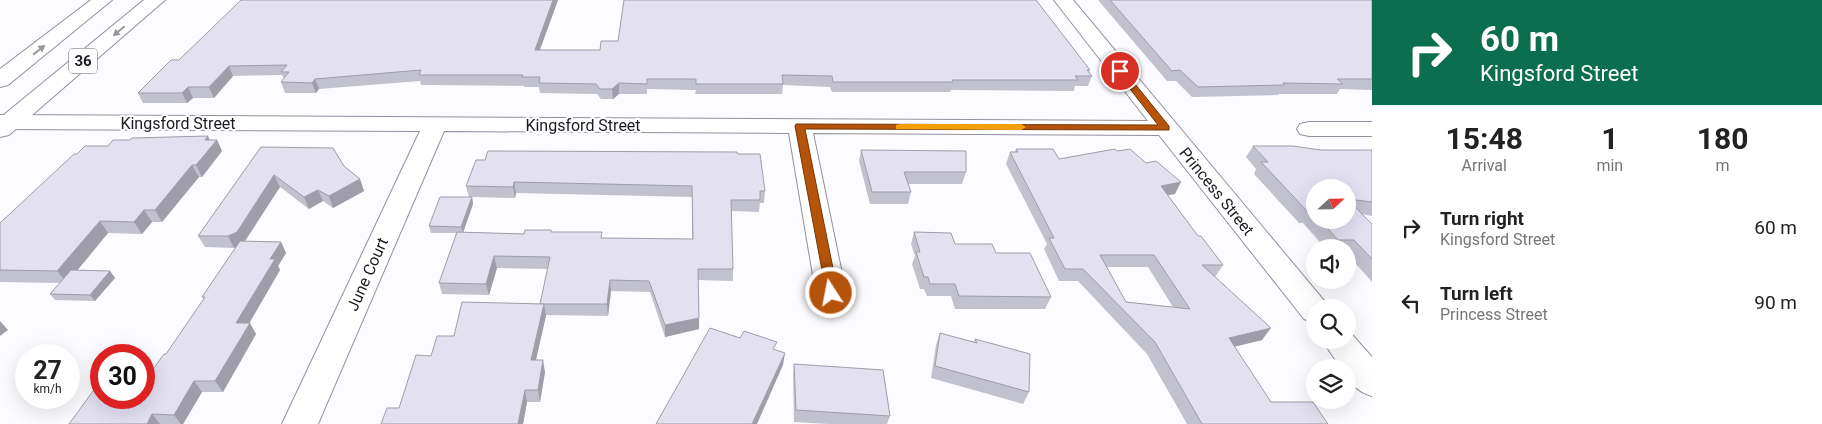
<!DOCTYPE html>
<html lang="en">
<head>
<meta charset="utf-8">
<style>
	:root { --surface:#fff; --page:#f6f6f6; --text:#222; --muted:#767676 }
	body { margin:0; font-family:Roboto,sans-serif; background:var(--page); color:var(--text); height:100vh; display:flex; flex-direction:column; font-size:19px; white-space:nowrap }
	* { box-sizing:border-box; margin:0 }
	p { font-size:16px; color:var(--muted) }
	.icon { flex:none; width:28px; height:28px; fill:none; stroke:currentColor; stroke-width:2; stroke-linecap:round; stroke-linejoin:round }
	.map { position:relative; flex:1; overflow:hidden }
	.drawer { display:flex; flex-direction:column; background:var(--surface); width:450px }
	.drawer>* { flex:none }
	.top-card { background:#0b6e4f; color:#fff; overflow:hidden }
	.needle { width:32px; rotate:68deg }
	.controls { position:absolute; left:1306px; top:179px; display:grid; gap:10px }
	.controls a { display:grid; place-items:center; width:50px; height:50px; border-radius:50%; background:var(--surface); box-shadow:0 5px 20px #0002; font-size:25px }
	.speed { position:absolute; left:15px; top:344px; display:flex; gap:10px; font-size:25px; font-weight:700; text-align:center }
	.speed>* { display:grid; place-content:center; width:65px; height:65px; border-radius:50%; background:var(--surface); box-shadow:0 5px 20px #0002; line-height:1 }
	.speed small { font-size:12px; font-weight:400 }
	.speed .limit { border:8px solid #d22; background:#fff; color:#111 }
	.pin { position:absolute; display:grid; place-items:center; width:42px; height:42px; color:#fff; margin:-21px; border:2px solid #fff; border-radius:50%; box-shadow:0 1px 5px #0007 }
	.me { position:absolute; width:55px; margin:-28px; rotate:349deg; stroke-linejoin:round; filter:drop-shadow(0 0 4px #0008) }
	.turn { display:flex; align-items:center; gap:18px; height:105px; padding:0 25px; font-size:22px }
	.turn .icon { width:65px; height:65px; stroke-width:2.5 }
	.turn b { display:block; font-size:35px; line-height:42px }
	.eta { display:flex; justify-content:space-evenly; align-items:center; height:85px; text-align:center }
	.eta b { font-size:30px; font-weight:700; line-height:35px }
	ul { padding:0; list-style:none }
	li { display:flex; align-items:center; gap:15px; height:75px; padding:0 25px }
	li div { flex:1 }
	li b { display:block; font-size:19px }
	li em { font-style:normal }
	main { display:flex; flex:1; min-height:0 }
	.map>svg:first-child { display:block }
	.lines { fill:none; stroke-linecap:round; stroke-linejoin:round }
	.minor-casing { stroke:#9290a0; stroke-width:2 }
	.primary-casing { stroke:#9290a0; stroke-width:2 }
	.minor { fill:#fff; fill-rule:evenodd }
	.primary { fill:#fff; fill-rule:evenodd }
	.wall { fill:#c2c1cf; fill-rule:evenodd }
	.shaded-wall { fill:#9e9da9 }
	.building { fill:#e2e0f1; stroke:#9e9da9; fill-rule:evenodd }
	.oneway { fill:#98989b }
	.route { fill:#b45309; stroke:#753606 }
	.slow { fill:#f59e0b }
	.labels { text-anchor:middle; stroke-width:4; stroke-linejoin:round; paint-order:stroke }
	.shield { fill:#fff; stroke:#5f5f63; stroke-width:1 }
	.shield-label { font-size:15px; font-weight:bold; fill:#1b1a20 }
	.street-label { font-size:16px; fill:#1b1a20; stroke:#fff }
</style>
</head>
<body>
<main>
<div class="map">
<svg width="1372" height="424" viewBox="0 0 1372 424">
	<rect width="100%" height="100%" fill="#fcfbff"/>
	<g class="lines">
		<defs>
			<g id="minor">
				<path d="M1054,0H1073L1326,303L1329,308H1315V323L1304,319L1159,135L813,133L846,293L842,301L831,304L820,301L816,293L789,133L444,131L318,424H282L420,131L0,129V115L1148,121Z"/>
				<path d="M1309,122H1372V136H1309L1300,134L1297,129L1300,124Z"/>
				<path d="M1348,330L1372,357V396C1358,392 1348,383 1348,368H1341L1322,340H1348Z"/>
			</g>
			<g id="primary">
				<path d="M91,0H112L8,85L0,87V69Z"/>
				<path d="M144,0H165L9,135L0,137V118Z"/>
			</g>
		</defs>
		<!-- minor casing -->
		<use href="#minor" class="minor-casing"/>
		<!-- primary casing -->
		<use href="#primary" class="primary-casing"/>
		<!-- minor -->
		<use href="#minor" class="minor"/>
		<!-- primary -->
		<use href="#primary" class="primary"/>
	</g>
	<!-- wall -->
	<g class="wall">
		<path d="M558,0L540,50L1090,70L1089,72L1092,76L1088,86H1075L1074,91L951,90L950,92H832L830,87L783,85L782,94H695L696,90L647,89V94H619L613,99H601L597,94L540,93L539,87H524V86L421,85L420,81L319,89L316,93H285L281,82L284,79L282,75L233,76L214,98H193L187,103H143L138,93L179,60Z"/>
		<path d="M1098,0H1372V90L1340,89L1337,94H1279L1278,95L1192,97L1176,81H1167Z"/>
		<path d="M210,140H217L222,151L202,177H199L162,222H152L142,234L108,233L77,270L110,271L115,278L95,301L55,300L50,294L60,283L0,282V223L77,154L108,146Z"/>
		<path d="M1253,146L1321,150H1372V216L1362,214L1372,224V282L1348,255V248H1325L1303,223H1299L1254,174L1256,169L1246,157ZM1315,188H1348V220H1315Z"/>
		<path d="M261,147L344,166L360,179L364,191L333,208L323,201L309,209L280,187L245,241L281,242L286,253L278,266L280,270L249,323L256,334L223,392H202L183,424H69L146,379L166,354L204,300L202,297L236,247L234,248L205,247L198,236Z"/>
		<path d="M1016,149L1059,159L1175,194L1168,195L1198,236L1223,265L1215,277L1262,340L1234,347L1271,402L1328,424H1187L1147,354L1078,281H1059L1044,249L1047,244L1006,164L1010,152H1015ZM1107,267H1148L1173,307L1126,302Z"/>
		<path d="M861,150L966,172L962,184H908L911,192L908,204H870L859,161Z"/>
		<path d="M738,154L765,191L764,203H760L759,212L731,211L733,269V281L698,280L699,329L665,337L650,292L611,291L608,316L546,315L536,360L545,372L540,402H527L523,424H381L399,408L431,356L454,336L540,304L548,269L497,268L489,295L442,294L439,283L457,233H431L429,226L469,197L466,186ZM516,193L692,197V239L603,238L551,232L524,234L463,232L473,204L472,197L515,198Z"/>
		<path d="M914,232L955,244L996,253L1051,297L1045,309H955L951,296H927L924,289H920L912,264L915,256L911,244Z"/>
		<path d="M940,333L974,342L975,339L1029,392L1023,404L931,378L936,345Z"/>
		<path d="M794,364L890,416L887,424H829L794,422L793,376Z"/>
	</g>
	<!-- shaded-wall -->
	<g class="shaded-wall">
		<path d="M553,0H558L536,60L535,50Z"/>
		<path d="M229,66L233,76L214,98L209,87Z"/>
		<path d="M315,79L319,89L316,93L312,83Z"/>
		<path d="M619,83V94L613,99L612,89Z"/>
		<path d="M188,87L193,98L187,103L182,93Z"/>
		<path d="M208,136L212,145L217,140L222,151L202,177L196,165L205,140Z"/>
		<path d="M192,165L199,177L162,222L155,210Z"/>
		<path d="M274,175L280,187L243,244L234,248L228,236Z"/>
		<path d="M360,179L364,191L333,208L329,196Z"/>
		<path d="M514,182L516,193L515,198L513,187Z"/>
		<path d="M1181,182L1175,194L1155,197L1161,186Z"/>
		<path d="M318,190L323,201L309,209L304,197Z"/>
		<path d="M472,197L473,204L463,233L461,227Z"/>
		<path d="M144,210L152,222L142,234L134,222Z"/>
		<path d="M100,221L108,233L67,283L57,271Z"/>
		<path d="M281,242L286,253L278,266L280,270L243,334L236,323L270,259Z"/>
		<path d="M494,256L497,268L489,295L486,284Z"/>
		<path d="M110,271L115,278L95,301L90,295Z"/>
		<path d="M610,280L611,291L608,316L607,304Z"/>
		<path d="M544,304L546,316L533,372L531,360Z"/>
		<path d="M699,318V329L665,337V325Z"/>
		<path d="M0,321L8,330L0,336Z"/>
		<path d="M250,323L256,334L223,392L215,381Z"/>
		<path d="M1271,328L1262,340L1220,350L1229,338Z"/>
		<path d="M785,353L783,365L757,424H752Z"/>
		<path d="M543,360L545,372L540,402L538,390Z"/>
		<path d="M194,381L202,392L183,424H181L174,415Z"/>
		<path d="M525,390L527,402L523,424H518Z"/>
		<path d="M152,414L160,424H147Z"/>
	</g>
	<!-- building -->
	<g class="building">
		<path d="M241,0H553L535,50H600L601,41H618L624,0H1036L1090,70H1087L1092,76H1075L1078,80H952L953,82H833L832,76L782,75L783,84H696V79H647V84L619,83L612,89H600L596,84L539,83L540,77H522L523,75H419L421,70L315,79L312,83L281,82L289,72H281L287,65L229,66L209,87H188L182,93H138L171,60H179Z"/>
		<path d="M1110,0H1372V79H1337L1343,84L1283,83L1284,85L1198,87L1180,70L1172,71Z"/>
		<path d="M208,136L205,140H217L196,165H192L155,210H144L134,222L100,221L57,271L0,270V223L74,154H77L85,146H108L113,140H130L132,138Z"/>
		<path d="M1253,146H1293L1321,150H1372V202L1348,199V188H1315V215L1312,211H1307L1261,162H1268Z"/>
		<path d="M261,147L333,148L344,166L360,179L329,196L318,190L304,197L274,175L237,232L228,236H198Z"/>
		<path d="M1016,149H1053L1059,159L1115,149L1117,151L1130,149L1146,163L1156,161L1181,182L1161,186L1198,236H1201L1223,265H1202L1271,328L1229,338L1271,402H1313L1328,424H1202L1155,342L1083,269H1065L1049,238H1054L1010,152H1018ZM1100,255H1154L1190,309L1126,302Z"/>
		<path d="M861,150L966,151V172H904L911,192H872Z"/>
		<path d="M488,151L737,152L738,154H760L765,191H760V200H731L733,269H698L699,318L665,325L649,281L610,280L607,304H540L550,257L494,256L486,284L439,283L457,232L524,234L525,230H551V232H602L601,238L693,239L692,186L514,182L513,187L466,186L476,160H485Z"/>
		<path d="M440,197H472L461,227L429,226Z"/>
		<path d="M1348,200L1372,224V259L1354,240H1338L1320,220H1348Z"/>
		<path d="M914,232L951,233L955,244H992L996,253H1030L1051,297L959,296L955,284H930L928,277H924L916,252H920Z"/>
		<path d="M240,241L281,242L270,259H275L236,323H250L215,381H194L174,415L152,414L147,424H69L101,380V398H144V379H146L164,354H166L205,297H202Z"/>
		<path d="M71,270L110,271L90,295L50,294Z"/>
		<path d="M462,302L544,304L531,360H543L538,390H525L518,424H381L387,408H399L416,355L431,356L437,336H454Z"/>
		<path d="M710,328L740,338L744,331L777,342L773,349L785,353L752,424H656Z"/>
		<path d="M940,333L977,343L975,339L1030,354L1029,392L935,366Z"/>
		<path d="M794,364L883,370L890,416L796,410Z"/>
	</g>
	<!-- one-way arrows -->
	<defs><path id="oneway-solid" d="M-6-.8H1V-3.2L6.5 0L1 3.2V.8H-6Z" transform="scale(1.25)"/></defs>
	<g class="oneway">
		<use href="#oneway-solid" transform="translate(119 31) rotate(140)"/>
		<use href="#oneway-solid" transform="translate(39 50) rotate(-38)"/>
	</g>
	<!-- route -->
	<path class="route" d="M1120,68L1123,69L1169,126V130L805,129L838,293L836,297H827L795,126L796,124L1158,125L1116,71Z"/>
	<!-- slow -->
	<path class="slow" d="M900,124H1021L1026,127L1021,130L896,129V125Z"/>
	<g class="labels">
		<!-- shield labels -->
		<rect class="shield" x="69" y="48.5" width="28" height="25" rx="4"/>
		<g class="shield-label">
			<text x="83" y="66">36</text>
		</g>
		<!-- street labels -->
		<g class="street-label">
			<text x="178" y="129">Kingsford Street</text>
			<text x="583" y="131">Kingsford Street</text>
			<text transform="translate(1217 191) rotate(51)" y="6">Princess Street</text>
			<text transform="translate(367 274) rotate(-66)" y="6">June Court</text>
		</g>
	</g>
</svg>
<div class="controls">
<a><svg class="needle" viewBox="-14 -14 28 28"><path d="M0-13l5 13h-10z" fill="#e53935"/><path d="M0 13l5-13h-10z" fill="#767676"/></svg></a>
<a><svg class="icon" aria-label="sound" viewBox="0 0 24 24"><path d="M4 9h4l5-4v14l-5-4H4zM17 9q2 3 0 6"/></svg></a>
<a><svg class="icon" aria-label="search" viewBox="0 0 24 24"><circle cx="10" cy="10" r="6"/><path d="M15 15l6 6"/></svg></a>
<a><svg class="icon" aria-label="layers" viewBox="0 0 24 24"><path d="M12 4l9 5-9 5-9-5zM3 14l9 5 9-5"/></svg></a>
</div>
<div class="speed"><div>27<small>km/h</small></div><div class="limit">30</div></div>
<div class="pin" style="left:1120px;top:71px;background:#d93025"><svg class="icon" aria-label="arrive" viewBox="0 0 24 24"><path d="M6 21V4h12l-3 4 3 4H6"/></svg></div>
<svg class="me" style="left:831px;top:293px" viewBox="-20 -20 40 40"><circle r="17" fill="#b45309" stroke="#fff" stroke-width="3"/><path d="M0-11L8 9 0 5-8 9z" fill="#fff"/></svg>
</div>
<section class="drawer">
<div class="top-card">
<div class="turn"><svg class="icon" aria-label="right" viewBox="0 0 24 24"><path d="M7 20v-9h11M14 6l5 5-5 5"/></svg><div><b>60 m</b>Kingsford Street</div></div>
</div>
<div class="eta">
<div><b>15:48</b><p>Arrival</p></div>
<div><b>1</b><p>min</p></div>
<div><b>180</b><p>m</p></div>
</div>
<ul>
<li><svg class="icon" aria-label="right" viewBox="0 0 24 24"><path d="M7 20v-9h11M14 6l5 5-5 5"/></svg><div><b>Turn right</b><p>Kingsford Street</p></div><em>60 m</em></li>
<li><svg class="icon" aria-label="left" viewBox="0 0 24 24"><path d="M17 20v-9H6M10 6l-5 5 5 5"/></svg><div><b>Turn left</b><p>Princess Street</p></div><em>90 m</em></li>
</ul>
</section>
</main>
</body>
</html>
